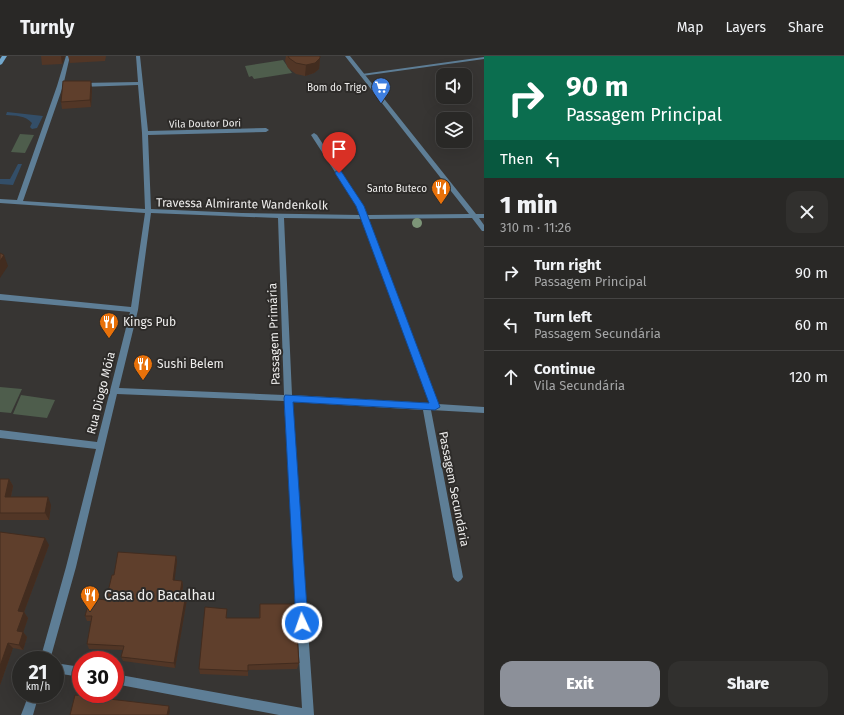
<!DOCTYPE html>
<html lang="en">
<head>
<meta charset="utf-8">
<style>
	:root { --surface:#292826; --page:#31302e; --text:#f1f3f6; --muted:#a5a6a7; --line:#454443; --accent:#8c9099 }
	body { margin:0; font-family:"Fira Sans",sans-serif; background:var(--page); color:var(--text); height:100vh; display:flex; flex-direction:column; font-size:15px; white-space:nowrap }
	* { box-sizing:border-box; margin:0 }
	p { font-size:13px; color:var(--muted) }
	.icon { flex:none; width:22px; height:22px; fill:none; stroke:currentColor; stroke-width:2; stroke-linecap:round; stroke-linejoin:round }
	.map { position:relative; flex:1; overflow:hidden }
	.side { display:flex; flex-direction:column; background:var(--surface); width:360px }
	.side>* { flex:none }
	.banner { background:#0b6e4f; color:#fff; overflow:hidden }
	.controls { position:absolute; left:436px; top:12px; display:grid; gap:8px }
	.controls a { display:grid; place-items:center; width:36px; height:36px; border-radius:8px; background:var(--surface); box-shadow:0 4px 16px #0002,0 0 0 1px var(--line); font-size:20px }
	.speed { position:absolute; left:12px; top:595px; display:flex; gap:8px; font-size:20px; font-weight:700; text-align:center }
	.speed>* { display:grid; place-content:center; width:52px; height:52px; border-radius:50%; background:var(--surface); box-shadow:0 4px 16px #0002,0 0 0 1px var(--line); line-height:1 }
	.speed small { font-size:10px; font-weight:400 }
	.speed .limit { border:6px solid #d22; background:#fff; color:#111 }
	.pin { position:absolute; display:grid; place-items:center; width:34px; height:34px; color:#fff; margin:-41px -17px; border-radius:50% 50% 50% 0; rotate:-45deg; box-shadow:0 0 4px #0007 }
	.pin .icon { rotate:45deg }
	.me { position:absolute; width:44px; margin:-22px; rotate:357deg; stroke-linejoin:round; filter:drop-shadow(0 0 3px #0008) }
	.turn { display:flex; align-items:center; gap:14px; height:84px; padding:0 16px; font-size:18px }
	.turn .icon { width:52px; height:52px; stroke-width:2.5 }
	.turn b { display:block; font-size:28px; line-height:34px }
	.then { display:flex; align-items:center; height:38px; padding:0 16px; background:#0003; gap:8px; font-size:15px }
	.round { display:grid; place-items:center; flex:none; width:42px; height:42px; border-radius:12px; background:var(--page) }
	.headline { display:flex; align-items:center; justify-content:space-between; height:68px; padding:0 16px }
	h1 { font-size:24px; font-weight:800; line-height:30px }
	.button { display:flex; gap:8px; margin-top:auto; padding:8px 16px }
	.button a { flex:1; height:46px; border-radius:12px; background:var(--accent); color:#fff; font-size:16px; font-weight:800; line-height:46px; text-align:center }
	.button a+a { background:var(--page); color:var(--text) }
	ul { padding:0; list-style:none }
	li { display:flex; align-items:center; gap:12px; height:52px; padding:0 16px; border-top:1px solid var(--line) }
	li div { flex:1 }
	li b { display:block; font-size:15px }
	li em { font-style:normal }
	header { display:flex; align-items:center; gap:24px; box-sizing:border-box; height:56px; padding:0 20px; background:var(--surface); border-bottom:1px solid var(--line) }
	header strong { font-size:19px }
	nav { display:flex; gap:22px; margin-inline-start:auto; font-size:14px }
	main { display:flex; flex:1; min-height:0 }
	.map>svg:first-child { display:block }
	.green { fill:#4e5d4c }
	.water { fill:#334e68 }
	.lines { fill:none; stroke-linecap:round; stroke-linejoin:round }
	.lane { fill:#5e7e96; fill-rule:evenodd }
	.street { fill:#5e7e96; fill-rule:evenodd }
	.secondary { fill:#72a7cc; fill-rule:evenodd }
	.tree { fill:#7d9578 }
	.wall { fill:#523626 }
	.shaded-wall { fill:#422c1f }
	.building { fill:#5f3f2c; stroke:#422c1f }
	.route { fill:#1a73e8; stroke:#114b97 }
	.labels { text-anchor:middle; stroke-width:4; stroke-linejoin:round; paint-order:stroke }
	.far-poi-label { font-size:10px; fill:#efeeed; stroke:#2d2b29; text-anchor:end }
	.far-street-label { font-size:10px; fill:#efeeed; stroke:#2d2b29 }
	.street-label { font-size:12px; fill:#efeeed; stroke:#2d2b29 }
	.poi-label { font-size:12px; fill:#efeeed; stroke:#2d2b29; text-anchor:start }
	.near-poi-label { font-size:14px; fill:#efeeed; stroke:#2d2b29; text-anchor:start }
</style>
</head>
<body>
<header>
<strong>Turnly</strong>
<nav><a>Map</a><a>Layers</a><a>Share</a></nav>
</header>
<main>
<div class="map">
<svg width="484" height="659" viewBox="0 0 484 659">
	<rect width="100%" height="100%" fill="#373533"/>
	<!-- green -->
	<g class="green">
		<path d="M283,4L292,17L254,23L252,20L249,21L245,10Z"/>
		<path d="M20,78L34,79L25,97L11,96Z"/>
		<path d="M0,331L22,333L11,357L0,356Z"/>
		<path d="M21,339L55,344L47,362L13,358Z"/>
	</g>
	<!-- water -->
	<g class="water">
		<path d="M7,56L43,60L37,72L32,73L30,71L32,67C25,59 16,60 6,59Z"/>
		<path d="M18,108H22L13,129L0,128V123H10Z"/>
	</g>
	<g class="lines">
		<!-- lane -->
		<path class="lane" d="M484,1V3L362,20L360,19L362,18Z"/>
		<!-- street -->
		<g class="street">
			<path d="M66,0H70L63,30L23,145L145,153L142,77L138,29L80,31L77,29L80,27L138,26L136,0H140L148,75L266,72L269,74L266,76L148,79L151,153L242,157L360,159L357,150L311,79L314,77L317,79L363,150L367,159L469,158L345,0H350L476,158H484V162H479L484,169V175H482L472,162L368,163L438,348L484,351V357L431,354L463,521L461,524L458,526L455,524L453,521L423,354L292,346L314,659H279L115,628V618L302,652L284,345L117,338L76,511L50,604H40L66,511L96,393L0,382V374L97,386L130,256L0,244V238L131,251L145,157L0,147V143L17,144L57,30ZM151,157L278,162L284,339L119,332L138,254ZM284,162L362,163L430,347L292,339Z"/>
			<path d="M55,607L81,611V621L55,617Z"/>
			<path d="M29,638H39L33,659H21Z"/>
		</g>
		<!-- secondary -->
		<path class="secondary" d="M2,0H7L2,8L0,9V3Z"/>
	</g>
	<!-- trees -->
	<g class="tree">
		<circle cx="385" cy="30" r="4"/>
		<circle cx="417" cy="167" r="5"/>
	</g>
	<!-- wall -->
	<g class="wall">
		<path d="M41,0H65L62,8L42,9Z"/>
		<path d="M68,0H106L105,5L70,7Z"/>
		<path d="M286,0H320L319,13L314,17L305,20L296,18L288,12L285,5Z"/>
		<path d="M92,32L91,51L62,53L61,46Z"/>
		<path d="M0,423H9L13,430L11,441L51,449L49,464H0Z"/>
		<path d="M0,476L49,489L24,556L28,562L23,576L27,581L23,594L13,592L0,629Z"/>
		<path d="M177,505L174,524L182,525L183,530L182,538L187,543L175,612L123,605L121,601L123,594L89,593L87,588L91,565H87L85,560L106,544L114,519Z"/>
		<path d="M260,548L299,607L297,613L248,614V620L200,618L199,613L227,559V562H259Z"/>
	</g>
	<!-- shaded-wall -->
	<g class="shaded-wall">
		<path d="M61,0H65L62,8Z"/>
		<path d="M320,2L319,13L314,17L305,20L306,9Z"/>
		<path d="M91,25L92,32L91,51L90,44Z"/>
		<path d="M4,199L8,210L0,222V205Z"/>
		<path d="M9,423L13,430L9,449L5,441Z"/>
		<path d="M48,441L51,449L49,464L45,457Z"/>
		<path d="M45,482L49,489L24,556L28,562L22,580L17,575L18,555Z"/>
		<path d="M176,500L177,505L174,529L173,524Z"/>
		<path d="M182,525L183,530L181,543L180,538Z"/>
		<path d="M186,538L187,543L175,612L174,607Z"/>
		<path d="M23,576L27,581L23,594L19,589Z"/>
		<path d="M8,587L13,592L0,629V610Z"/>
		<path d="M169,650L170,655L169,659H167Z"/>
	</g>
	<!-- building -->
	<g class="building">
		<path d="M288,0H320V2L315,7L306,9L296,7L289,2Z"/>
		<path d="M63,25H91L90,44L61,46Z"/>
		<path d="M0,197L4,199L0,205Z"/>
		<path d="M0,423H9L5,441H48L45,457H0Z"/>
		<path d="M0,476L45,482L18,555L24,556L17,575L23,576L19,589L8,587L0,610Z"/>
		<path d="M118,496L176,500L173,524L182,525L180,538H186L174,607L121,601L124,590L87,588L92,560H85L90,542L106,544L112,519H114Z"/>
		<path d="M260,548H295L299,607L248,609V615L199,613L205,551L227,553L226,562H260Z"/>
		<path d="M75,639L169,650L167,659H70Z"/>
	</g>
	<!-- route -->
	<path class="route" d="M336,115H341L364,150L440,351L435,354L293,346L308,567L306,571L302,573L298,571L296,567L284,342L285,339L429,347L356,150L335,117Z"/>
	<!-- icons -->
	<defs>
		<symbol id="supermarket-pin" viewBox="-11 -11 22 30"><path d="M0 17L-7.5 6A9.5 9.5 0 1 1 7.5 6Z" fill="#3f7fe0" stroke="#2d2b29"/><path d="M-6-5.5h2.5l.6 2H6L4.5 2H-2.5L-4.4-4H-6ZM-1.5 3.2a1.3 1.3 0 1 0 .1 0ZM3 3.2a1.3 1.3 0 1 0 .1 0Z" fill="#fff"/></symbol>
		<symbol id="restaurant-pin" viewBox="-11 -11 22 30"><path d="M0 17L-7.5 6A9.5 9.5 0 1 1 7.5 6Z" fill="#e8710a" stroke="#2d2b29"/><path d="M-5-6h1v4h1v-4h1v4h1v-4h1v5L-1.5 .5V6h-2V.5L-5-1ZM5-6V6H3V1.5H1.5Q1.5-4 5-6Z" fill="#fff"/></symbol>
	</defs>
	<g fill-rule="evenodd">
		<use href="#supermarket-pin" x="370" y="20" width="22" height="30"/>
		<use href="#restaurant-pin" x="430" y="121" width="22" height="30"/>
		<use href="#restaurant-pin" x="98" y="255" width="22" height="30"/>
		<use href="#restaurant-pin" x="132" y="297" width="22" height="30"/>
		<use href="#restaurant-pin" x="79" y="528" width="22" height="30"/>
	</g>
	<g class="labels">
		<!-- far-poi labels -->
		<g class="far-poi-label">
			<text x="367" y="35">Bom do Trigo</text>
			<text x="427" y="136">Santo Buteco</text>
		</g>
		<!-- far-street labels -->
		<g class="far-street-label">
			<text transform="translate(205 67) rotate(-1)" y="4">Vila Doutor Dori</text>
		</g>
		<!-- street labels -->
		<g class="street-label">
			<text transform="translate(242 148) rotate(1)" y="4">Travessa Almirante Wandenkolk</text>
			<text transform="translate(274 278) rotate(-92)" y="4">Passagem Primária</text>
			<text transform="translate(101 337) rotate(-76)" y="4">Rua Diogo Móia</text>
			<text transform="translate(454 433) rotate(79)" y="4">Passagem Secundária</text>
		</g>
		<!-- poi labels -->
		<g class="poi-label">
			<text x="123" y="270">Kings Pub</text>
			<text x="157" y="312">Sushi Belem</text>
		</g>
		<!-- near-poi labels -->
		<g class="near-poi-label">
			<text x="104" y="544">Casa do Bacalhau</text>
		</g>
	</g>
</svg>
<div class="controls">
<a><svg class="icon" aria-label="sound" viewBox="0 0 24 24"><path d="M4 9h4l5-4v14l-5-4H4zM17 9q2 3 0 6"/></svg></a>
<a><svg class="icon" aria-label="layers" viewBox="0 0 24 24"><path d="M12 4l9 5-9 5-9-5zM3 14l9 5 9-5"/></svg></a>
</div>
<div class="speed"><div>21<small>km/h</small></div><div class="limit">30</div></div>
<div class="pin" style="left:339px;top:117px;background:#d93025"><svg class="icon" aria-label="arrive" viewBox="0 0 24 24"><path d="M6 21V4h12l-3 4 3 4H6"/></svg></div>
<svg class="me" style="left:302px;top:567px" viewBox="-20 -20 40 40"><circle r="17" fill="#1a73e8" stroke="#fff" stroke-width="3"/><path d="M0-11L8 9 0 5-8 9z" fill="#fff"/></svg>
</div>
<section class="side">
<div class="banner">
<div class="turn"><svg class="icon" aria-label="right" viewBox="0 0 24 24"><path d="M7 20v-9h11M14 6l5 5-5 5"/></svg><div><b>90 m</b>Passagem Principal</div></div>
<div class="then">Then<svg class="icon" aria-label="left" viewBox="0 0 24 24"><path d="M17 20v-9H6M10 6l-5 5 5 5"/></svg></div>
</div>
<div class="headline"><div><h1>1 min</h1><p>310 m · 11:26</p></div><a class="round"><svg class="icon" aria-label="close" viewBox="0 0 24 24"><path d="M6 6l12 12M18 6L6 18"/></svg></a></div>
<ul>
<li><svg class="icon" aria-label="right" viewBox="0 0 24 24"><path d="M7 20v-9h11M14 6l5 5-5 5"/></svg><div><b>Turn right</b><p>Passagem Principal</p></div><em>90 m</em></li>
<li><svg class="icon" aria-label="left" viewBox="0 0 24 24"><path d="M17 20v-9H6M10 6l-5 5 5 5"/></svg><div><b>Turn left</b><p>Passagem Secundária</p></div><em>60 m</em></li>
<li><svg class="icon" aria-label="ahead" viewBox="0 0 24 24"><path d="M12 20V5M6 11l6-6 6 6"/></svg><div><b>Continue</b><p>Vila Secundária</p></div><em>120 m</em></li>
</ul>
<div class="button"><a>Exit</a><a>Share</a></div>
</section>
</main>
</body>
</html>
